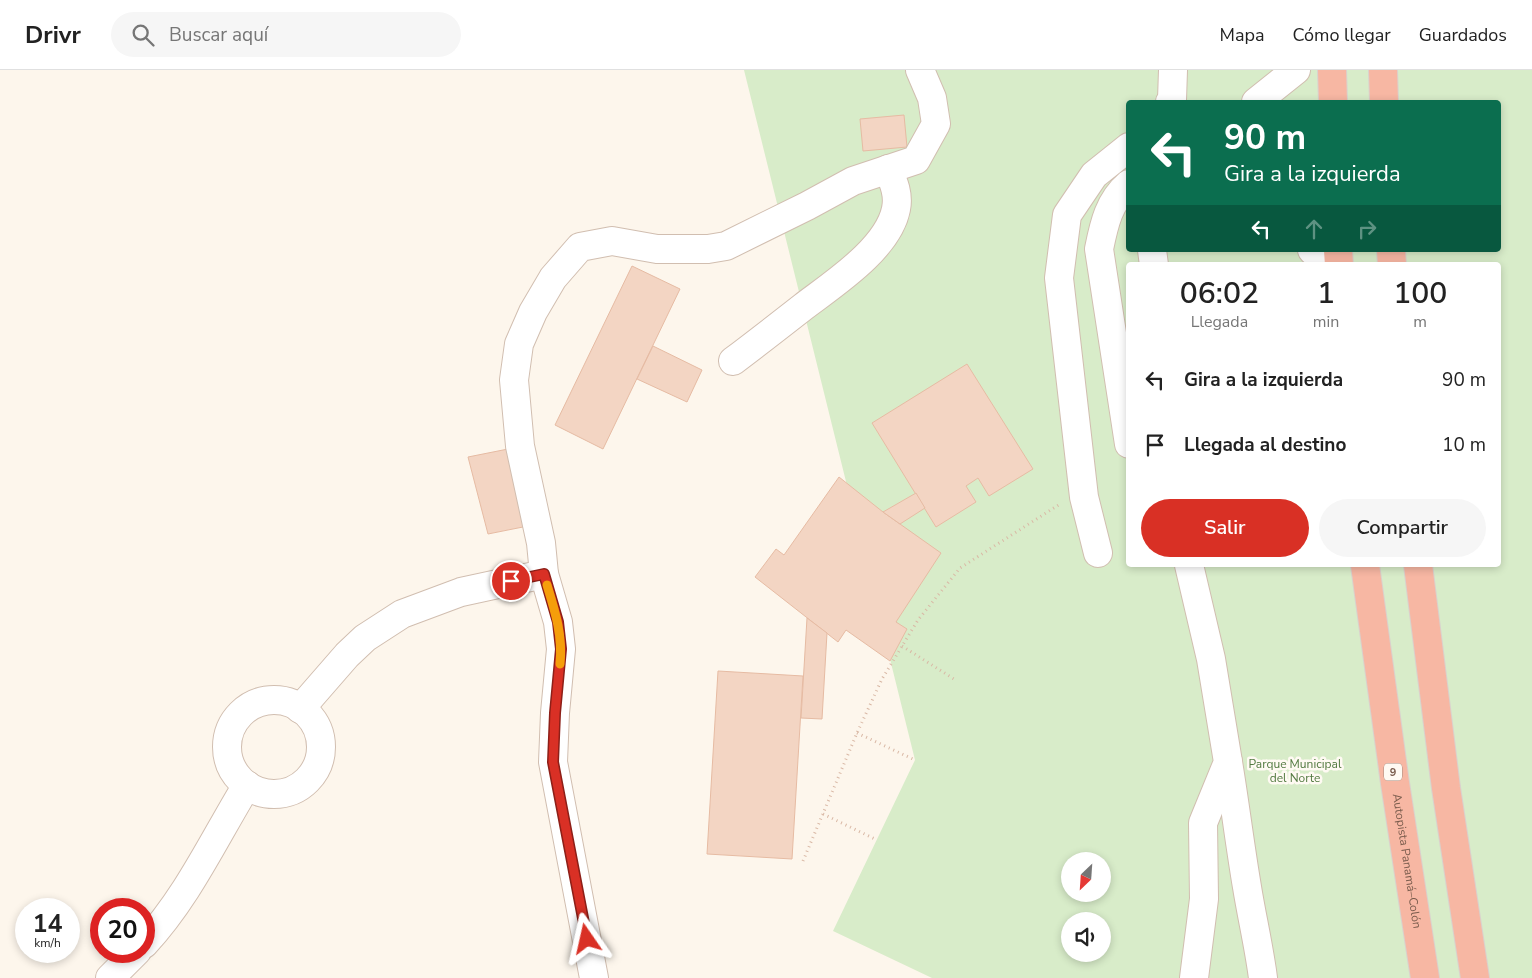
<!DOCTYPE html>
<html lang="es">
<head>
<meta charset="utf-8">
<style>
	:root { --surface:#fff; --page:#f6f6f6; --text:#222; --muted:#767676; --line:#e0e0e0; --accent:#d93025 }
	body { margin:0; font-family:"Nunito Sans",sans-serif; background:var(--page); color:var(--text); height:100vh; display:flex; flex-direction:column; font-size:19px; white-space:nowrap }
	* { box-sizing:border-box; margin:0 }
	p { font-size:16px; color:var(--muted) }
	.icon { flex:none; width:28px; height:28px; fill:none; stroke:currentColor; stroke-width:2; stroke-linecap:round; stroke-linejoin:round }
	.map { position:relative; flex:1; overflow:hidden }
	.side { position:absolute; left:1126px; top:192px; width:375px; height:305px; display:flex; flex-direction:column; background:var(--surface); border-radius:5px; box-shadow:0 2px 8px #0003 }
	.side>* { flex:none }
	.top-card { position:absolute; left:1126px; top:30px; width:375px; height:152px; border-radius:5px; box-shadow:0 2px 8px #0003; background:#0b6e4f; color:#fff; overflow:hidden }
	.needle { width:32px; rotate:205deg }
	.buttons { position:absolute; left:1061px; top:782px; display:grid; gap:10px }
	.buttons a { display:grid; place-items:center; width:50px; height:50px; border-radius:50%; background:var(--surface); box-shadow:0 2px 8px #0003; font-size:25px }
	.speed { position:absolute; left:15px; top:828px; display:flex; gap:10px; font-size:25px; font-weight:700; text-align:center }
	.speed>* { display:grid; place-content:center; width:65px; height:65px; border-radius:50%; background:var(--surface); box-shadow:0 2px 8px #0003; line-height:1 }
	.speed small { font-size:12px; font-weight:400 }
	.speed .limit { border:8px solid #d22; background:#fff; color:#111 }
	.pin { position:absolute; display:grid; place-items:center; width:42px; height:42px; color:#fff; margin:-21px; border:2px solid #fff; border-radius:50%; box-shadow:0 1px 5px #0007 }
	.me { position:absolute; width:55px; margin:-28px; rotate:349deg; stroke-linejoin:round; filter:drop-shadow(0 0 4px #0008) }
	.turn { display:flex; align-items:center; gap:18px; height:105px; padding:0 15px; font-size:22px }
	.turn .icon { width:65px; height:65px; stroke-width:2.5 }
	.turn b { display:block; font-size:35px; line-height:42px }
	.lanes { display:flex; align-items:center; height:48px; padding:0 15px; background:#0003; justify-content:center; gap:25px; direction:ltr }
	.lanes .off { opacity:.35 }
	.eta { display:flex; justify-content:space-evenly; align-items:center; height:85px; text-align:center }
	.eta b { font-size:30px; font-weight:600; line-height:35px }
	.action { display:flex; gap:10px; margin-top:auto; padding:10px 15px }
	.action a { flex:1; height:58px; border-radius:30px; background:var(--accent); color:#fff; font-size:20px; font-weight:600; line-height:58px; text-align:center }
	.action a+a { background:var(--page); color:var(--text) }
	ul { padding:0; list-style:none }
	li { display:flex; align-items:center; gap:15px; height:65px; padding:0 15px }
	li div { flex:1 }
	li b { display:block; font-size:19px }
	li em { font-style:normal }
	header { display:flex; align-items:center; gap:30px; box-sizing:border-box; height:70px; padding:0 25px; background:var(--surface); border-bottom:1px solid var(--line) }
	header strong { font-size:24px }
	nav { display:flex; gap:28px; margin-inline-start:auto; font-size:18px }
	.search { width:350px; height:45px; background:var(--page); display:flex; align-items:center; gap:12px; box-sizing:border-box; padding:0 18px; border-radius:28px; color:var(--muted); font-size:19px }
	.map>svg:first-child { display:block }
	.green { fill:#d8ecc9; fill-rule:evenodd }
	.building { fill:#f3d5c3; stroke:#e6bba3 }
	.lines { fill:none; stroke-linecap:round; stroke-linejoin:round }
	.minor-casing { stroke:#d1beb0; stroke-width:30 }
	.highway-casing { stroke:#dad1cd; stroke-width:30 }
	.path { stroke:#d9b8a5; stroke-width:3; stroke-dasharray:1 4; stroke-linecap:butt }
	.minor { stroke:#fff; stroke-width:28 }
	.highway { stroke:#f7b7a3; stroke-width:28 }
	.route-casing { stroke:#8d1f18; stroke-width:12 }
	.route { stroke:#d93025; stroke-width:9 }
	.slow { stroke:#f59e0b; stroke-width:9 }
	.labels { text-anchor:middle; stroke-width:5; stroke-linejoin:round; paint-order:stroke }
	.shield { fill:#fffaf3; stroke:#a28b7f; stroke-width:1 }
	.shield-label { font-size:11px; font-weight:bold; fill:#7a5c4d }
	.park-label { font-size:12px; fill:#537a41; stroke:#fffaf3 }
	.street-label { font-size:12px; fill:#7a5c4d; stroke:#fffaf3 }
</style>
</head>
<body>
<header>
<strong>Drivr</strong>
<div class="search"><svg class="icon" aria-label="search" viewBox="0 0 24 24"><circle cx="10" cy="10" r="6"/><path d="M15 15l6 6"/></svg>Buscar aquí</div>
<nav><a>Mapa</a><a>Cómo llegar</a><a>Guardados</a></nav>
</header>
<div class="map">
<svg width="1532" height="908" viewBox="0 0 1532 908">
	<rect width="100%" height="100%" fill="#fdf6ec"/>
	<!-- green -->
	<path class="green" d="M744,0H1532V908H932L833,861L915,690ZM1129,32H1499V180H1129ZM1129,195H1499V495H1129ZM1070,791H1102V824H1070ZM1070,851H1102V884H1070Z"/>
	<!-- building -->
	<g class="building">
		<path d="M904,45L907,77L863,81L860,49Z"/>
		<path d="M632,196L680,219L603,379L555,355Z"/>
		<path d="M653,276L702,300L687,332L637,309Z"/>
		<path d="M967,294L1033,399L989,426L978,408L966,416L976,432L936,457L872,353Z"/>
		<path d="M508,379L528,456L488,464L468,387Z"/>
		<path d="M839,407L883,442L941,483L896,552L907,559L890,591L846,560L838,572L755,507L776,479L784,485Z"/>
		<path d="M916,423L925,438L900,454L883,442Z"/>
		<path d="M807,548L827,563L822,649L801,648Z"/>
		<path d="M718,601L803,606L792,789L707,784Z"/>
	</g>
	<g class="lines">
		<defs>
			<g id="minor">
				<path d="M1170,32L1172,30L1173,0"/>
				<path d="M1256,32L1296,0"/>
				<path d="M1129,114C1109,131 1104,154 1099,179L1129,374"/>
				<path d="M1152,180L1154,195"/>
				<path d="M1312,180L1328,195"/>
				<path d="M733,291C757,273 780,255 803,237C833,214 888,179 896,139C899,125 894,113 888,99"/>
				<path d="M1098,483L1084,427L1059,208L1067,145L1094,105L1129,77"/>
				<path d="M1189,495L1211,589L1228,692L1203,753L1204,829L1194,908"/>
				<circle cx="274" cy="677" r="47"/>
				<path d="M300,639L347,585L365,568L402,544L461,522L544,504"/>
				<path d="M1228,692C1235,734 1240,776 1247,817C1252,848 1259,877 1263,908"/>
				<path d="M144,874C187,828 214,769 247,715"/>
				<path d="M110,908L137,881"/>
				<path d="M594,908L553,692L555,643L561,579L558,552L544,504L541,473L520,376L514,310L519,274L533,242L553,208L580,177L612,171L657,179H708L726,176L807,136L853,111L916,90L936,54L932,28L920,0"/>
			</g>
			<g id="highway">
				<path d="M1332,0L1333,32"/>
				<path d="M1383,0L1384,32"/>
				<path d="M1338,180L1339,195"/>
				<path d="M1391,180L1392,195"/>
				<path id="s1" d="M1365,495L1395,713L1425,908"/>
				<path d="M1418,495L1446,718L1475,908"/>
			</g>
		</defs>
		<!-- minor casing -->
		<use href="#minor" class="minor-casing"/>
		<!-- highway casing -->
		<use href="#highway" class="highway-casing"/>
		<!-- path -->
		<g class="path">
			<path d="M902,576L954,609"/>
			<path d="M857,663L915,690"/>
			<path d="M823,744L877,770"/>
			<path d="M803,791L857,663L882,609L918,550L960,498L1060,434"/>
		</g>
		<!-- minor -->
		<use href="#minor" class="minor"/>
		<!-- highway -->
		<use href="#highway" class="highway"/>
	</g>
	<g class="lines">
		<defs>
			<path id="route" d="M511,511L544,504L558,552L561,579L555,643L553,692L587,869"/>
		</defs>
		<!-- route casing -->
		<use href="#route" class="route-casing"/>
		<!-- route -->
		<use href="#route" class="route"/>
		<!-- slow -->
		<path class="slow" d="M547,515C555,541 563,566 560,594"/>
	</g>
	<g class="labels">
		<!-- shield labels -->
		<rect class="shield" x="1384" y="693.5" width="18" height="17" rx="4"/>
		<g class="shield-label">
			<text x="1393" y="706">9</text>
		</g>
		<!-- park labels -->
		<g class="park-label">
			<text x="1295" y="698">Parque Municipal<tspan x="1295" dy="14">del Norte</tspan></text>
		</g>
		<!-- street labels -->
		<g class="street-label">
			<text dy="4" stroke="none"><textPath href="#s1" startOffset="299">Autopista Panamá–Colón</textPath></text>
		</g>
	</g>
</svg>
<div class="buttons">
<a><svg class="needle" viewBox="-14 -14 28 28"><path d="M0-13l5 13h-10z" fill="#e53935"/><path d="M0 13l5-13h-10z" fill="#767676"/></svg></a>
<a><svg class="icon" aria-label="sound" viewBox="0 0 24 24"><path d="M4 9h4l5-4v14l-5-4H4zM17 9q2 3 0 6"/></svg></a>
</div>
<div class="speed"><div>14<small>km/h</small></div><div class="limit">20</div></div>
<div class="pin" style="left:511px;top:511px;background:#d93025"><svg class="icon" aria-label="arrive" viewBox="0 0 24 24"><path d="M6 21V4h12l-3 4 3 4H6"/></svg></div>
<svg class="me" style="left:587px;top:869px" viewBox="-20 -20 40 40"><path d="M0-17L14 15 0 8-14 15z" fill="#d93025" stroke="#fff" stroke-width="4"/></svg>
<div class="top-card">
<div class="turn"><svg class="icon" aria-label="left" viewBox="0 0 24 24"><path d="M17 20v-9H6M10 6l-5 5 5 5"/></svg><div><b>90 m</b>Gira a la izquierda</div></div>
<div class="lanes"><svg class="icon" aria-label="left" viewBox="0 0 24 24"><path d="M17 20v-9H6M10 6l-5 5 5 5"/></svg><svg class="icon off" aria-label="ahead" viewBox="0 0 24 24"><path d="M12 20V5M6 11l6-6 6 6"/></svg><svg class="icon off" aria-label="right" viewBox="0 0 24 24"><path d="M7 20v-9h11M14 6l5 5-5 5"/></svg></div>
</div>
<section class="side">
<div class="eta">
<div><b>06:02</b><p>Llegada</p></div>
<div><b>1</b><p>min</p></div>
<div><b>100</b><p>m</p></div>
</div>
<ul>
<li><svg class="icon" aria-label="left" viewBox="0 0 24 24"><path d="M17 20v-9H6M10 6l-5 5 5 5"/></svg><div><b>Gira a la izquierda</b></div><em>90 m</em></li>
<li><svg class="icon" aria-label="arrive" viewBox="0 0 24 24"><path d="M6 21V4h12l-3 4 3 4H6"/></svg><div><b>Llegada al destino</b></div><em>10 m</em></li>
</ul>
<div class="action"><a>Salir</a><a>Compartir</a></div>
</section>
</div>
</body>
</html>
